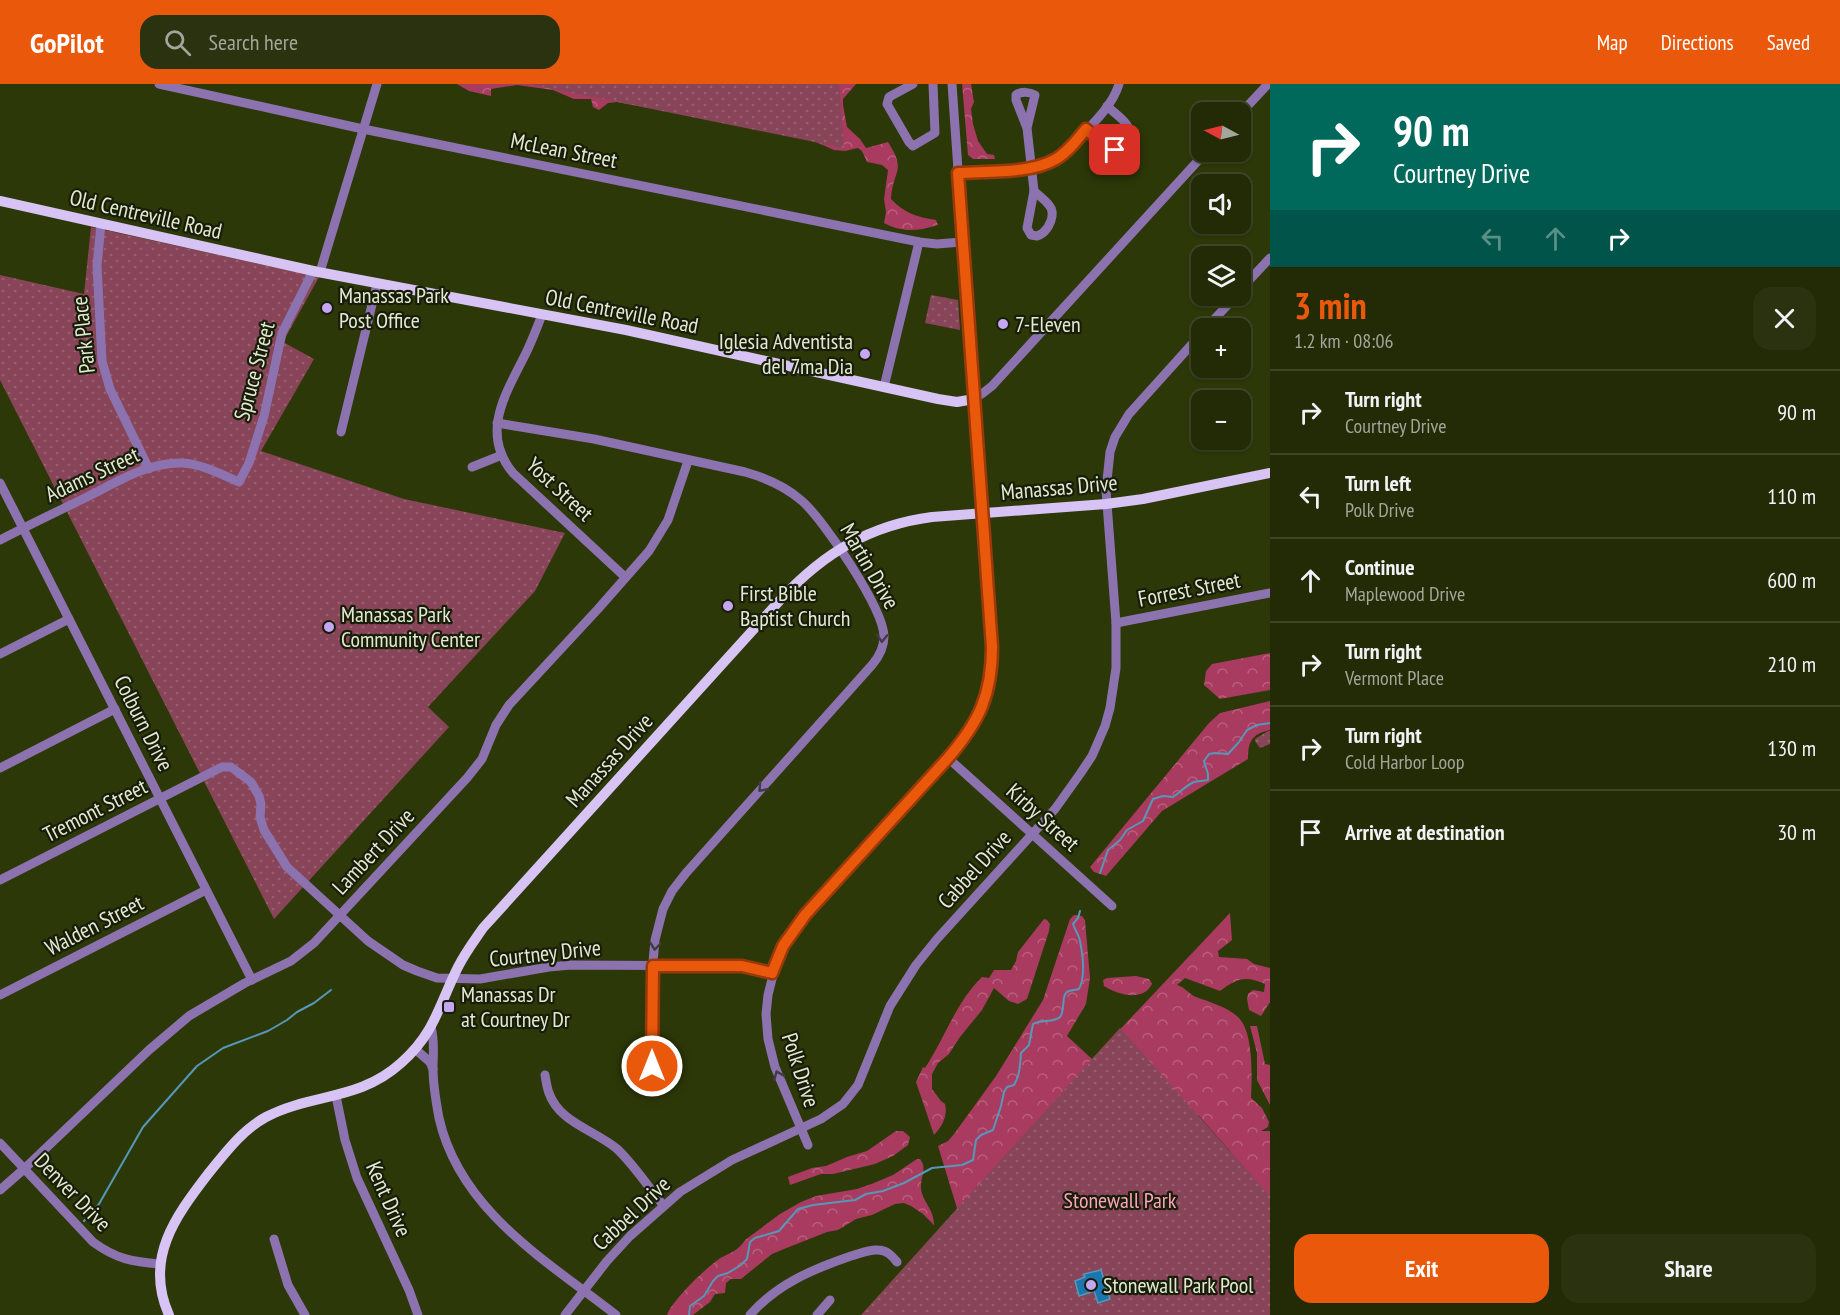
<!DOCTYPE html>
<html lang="en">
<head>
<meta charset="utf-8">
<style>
	:root { --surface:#222a06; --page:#2a3210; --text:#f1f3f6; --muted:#a2a79b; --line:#3f4628; --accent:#ea580c }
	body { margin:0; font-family:"PT Sans Narrow",sans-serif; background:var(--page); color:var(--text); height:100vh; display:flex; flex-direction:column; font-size:22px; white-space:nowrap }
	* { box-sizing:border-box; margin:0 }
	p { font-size:20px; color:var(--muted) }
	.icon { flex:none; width:33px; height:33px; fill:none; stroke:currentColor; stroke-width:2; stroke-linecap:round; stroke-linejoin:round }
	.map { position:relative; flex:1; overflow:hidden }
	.drawer { display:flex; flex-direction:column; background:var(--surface); width:570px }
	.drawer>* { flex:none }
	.top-card { background:#00695c; color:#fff; overflow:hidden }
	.needle { width:39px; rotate:277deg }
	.controls { position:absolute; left:1191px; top:18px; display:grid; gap:12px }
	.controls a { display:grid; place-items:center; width:60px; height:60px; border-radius:12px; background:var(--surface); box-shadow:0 2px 4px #0004,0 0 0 2px var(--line); font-size:30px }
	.pin { position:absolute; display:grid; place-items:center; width:51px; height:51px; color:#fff; margin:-26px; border-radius:12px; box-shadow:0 3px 9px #0006 }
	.me { position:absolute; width:66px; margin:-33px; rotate:0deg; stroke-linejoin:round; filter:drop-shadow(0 0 4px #0008) }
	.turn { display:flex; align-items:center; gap:21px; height:126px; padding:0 24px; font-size:27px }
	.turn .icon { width:78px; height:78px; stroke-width:2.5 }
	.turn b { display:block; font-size:42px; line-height:51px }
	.lanes { display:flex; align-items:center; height:57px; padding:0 24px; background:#0003; justify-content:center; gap:30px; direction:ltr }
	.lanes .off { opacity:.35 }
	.round { display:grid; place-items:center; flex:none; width:63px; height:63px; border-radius:18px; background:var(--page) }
	.summary { display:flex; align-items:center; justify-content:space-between; height:102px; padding:0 24px }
	h1 { font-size:36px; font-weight:800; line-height:45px; color:var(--accent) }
	.cta { display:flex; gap:12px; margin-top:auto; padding:12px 24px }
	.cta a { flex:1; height:69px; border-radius:18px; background:var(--accent); color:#fff; font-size:24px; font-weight:800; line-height:69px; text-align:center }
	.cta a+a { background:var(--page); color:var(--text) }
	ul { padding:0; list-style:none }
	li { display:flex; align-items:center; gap:18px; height:84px; padding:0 24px; border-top:2px solid var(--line) }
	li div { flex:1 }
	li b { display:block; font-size:22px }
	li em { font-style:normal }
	header { display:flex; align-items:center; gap:36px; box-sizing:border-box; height:84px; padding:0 30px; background:var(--accent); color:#fff }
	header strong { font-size:28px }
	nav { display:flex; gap:33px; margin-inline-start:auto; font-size:21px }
	.search { width:420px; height:54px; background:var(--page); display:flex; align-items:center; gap:15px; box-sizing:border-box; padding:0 21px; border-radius:18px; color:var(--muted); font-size:22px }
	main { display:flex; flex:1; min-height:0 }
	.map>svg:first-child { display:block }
	.forest { fill:url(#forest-crowns) }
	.park { fill:url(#park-dots) }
	.water { fill:#1b75ae; stroke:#5698b8; stroke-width:1.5 }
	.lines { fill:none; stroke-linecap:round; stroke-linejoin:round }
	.stream { stroke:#5698b8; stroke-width:2 }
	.minor { stroke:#8c73af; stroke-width:9 }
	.major { stroke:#d7c4f5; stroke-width:10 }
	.oneway { stroke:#413b44 }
	.route-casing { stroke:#983908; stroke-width:15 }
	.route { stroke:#ea580c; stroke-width:10 }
	.poi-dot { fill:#c5a7f1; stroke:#181d0a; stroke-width:2 }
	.labels { text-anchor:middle; stroke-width:4.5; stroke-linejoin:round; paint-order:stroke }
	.street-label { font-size:22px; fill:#e1ead1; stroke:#181d0a }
	.poi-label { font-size:22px; fill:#e1ead1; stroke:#181d0a; text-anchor:start }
	.park-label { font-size:22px; fill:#fba3ba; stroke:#181d0a }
</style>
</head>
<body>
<header>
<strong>GoPilot</strong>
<div class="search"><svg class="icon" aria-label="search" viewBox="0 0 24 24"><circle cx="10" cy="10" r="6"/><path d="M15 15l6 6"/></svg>Search here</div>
<nav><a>Map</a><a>Directions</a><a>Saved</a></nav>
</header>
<main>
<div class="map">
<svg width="1270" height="1231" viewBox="0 0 1270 1231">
	<defs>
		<pattern id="forest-crowns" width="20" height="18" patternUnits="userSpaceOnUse" patternTransform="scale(1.5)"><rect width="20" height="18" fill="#a93a60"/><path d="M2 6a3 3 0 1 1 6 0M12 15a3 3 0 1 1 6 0" fill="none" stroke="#b8607d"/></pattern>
		<pattern id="park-dots" width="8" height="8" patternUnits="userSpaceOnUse" patternTransform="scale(1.5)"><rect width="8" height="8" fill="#884458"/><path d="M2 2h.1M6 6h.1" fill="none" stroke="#985f6f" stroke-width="1.8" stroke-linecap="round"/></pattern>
	</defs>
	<rect width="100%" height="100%" fill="#2d3808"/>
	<!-- forest -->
	<g class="forest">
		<path d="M457,0H856L843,15V21L847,43L860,55L866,64L888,58C907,88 893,85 891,115C904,129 917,133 936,136L938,141C918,147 903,149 884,139L886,128L884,115L888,86L882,81L867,78L862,67L858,64L845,67L834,66L807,54L617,18L608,19L599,26L593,23L591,15H574L553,6L517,1L491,5V12L469,7Z"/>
		<path d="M962,0H971L974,18L971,25L973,40L978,57L987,70L994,71L995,75H973L968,71Z"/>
		<path d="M1270,569V606L1220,615L1204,601L1206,587L1212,580Z"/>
		<path d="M1270,617V646C1252,650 1248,657 1248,675L1162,727L1106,792L1094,788L1090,783L1209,639L1220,629Z"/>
		<path d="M1230,829L1232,856L1218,867L1219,873L1247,875L1254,880L1270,884V918L1261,932L1249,926L1247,915L1248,910L1253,906L1264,908L1265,900C1244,891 1237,895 1220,907L1185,894L1177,901C1185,903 1189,910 1196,913C1210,918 1227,923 1238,933C1254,948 1252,994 1251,1014L1262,1024L1269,1038L1268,1043L1261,1047H1270V1231L1230,1067L1199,1032L1189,1026L985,1216L938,1062L948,1057L954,1050L996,992L1043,916L1070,835L1074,831L1082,832L1085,836L1090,894L1086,920L1067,952L1092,975Z"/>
		<path d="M1044,835L1047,836L1050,840L1049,847L1027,915L1018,920L1009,917L994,904L982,926L960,953L949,970L938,979L932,990V1005L941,1017L945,1020C948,1032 942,1043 934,1051L916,998L923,983L925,984C945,954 956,918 982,893L989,894L994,886H1011L1016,877L1018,868Z"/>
		<path d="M1136,892L1149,895L1152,900C1143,918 1118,911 1104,902L1103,896L1107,894Z"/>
		<path d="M1250,942H1257L1265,980L1270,981V1021L1257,996V969Z"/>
		<path d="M896,1047H903L910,1053L908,1061L893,1072L875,1080L833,1090H821L790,1101L788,1093L812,1084L826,1082L847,1073L867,1067Z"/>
		<path d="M917,1075H920C928,1085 920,1093 921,1104C922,1118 934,1124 934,1141L923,1130L911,1122L904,1119L895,1120L872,1131L856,1135L838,1146L827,1148L784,1165L772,1170L741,1195H731L726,1199L725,1209L715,1210L710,1218L693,1231H667C671,1218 703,1187 715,1178C726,1169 736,1170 745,1156L780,1130L801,1118L816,1112L857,1105L874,1099L893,1091Z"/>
	</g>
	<!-- park -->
	<g class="park">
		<path d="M529,0H839L844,64Z"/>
		<path d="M91,143L319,193L283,258L314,275L261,367L404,415L565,449L535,507L428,623L449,643L274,835L0,296V191L84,210Z"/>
		<path d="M931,211L958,216L960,246L925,239Z"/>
		<path d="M1268,647H1270V660L1260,664L1255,657V655Z"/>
		<path d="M1120,944L1270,1112V1231H861Z"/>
	</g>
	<!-- water -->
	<path class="water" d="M1101,1186L1110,1215L1098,1219L1094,1207L1079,1212L1075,1197L1085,1193L1084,1190Z"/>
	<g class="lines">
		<!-- stream -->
		<g class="stream">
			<path d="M1100,789L1108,766L1120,756L1127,746L1143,737L1153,715L1163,712L1173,713C1181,708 1185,702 1194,698C1198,697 1203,697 1208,696V690L1204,677L1209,670L1215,669L1228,670L1239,658L1247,646L1257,641L1270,639"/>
			<path d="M84,1137L99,1120L143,1043L197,982L223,964L268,947L287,936L297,928L314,919L331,906"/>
			<path d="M689,1231L690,1222L704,1212L713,1197L718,1192L728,1189L741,1181L747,1175L750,1158L755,1154L779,1147L798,1125L813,1121L855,1116L866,1110L883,1107L904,1099L932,1084L962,1081L973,1076L976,1056L981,1051L993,1046L1001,1022L1004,1008L1007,1003L1014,1001C1020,991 1020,981 1021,969L1029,961L1033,940C1041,935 1054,939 1060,933C1066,926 1060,910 1069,907C1072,906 1076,906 1079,905C1086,892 1083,872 1080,857C1079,851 1075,846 1073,840L1078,834L1080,827"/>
		</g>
		<!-- minor -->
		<g class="minor">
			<path d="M159,0L363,45L919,158L937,160L962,158"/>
			<path d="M913,0L889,13L887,20L909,58L913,62L935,49L933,0"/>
			<path d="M952,0L974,315L983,309L992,302L1206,68"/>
			<path d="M1240,30L1268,0"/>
			<path d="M1027,44L1035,11C1030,8 1021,7 1016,11V16L1027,44L1034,107"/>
			<path d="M1086,45C1093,51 1104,65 1113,66C1118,67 1121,62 1124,59C1139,43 1118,33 1107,22"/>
			<path d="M958,89C992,87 1035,91 1064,70C1082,50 1112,25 1119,0"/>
			<path d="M1034,107C1047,119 1059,124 1048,143C1044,148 1043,150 1037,152L1031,151L1027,144Z"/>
			<path d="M101,140L97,182L102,277L110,305L149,385"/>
			<path d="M320,188L377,0"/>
			<path d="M1240,206L1270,174"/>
			<path d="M542,231C537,243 532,257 526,269C507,308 479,348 513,389L625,493"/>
			<path d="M1206,244L1236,212"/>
			<path d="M884,303L919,158"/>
			<path d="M497,339L594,355L745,388C766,394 785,402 802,417C824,436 883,524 884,552C884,563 879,573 872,581L686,789L672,807L663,825L655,856L653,878L652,983"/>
			<path d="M341,348L377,200"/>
			<path d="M472,383L502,371"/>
			<path d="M0,399L252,896"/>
			<path d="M0,456C29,441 58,427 87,413C117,398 148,378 182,379C202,380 221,390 239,398L249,379L264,332L282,249L313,187"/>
			<path d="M1116,539L1270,509"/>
			<path d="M0,570L69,535"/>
			<path d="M948,674L1112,822"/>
			<path d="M0,684L115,625"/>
			<path d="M0,796L214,687L222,683H231L251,698L259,712L261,720L260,733L264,746L287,783L368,857L403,881L417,887L437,894L480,895L549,883L571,881L742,882L772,889"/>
			<path d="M0,911L206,806"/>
			<path d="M431,943C435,957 433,970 433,984C433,1000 436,1018 439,1034C460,1127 547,1177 616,1231"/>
			<path d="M415,965L430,978L433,985"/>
			<path d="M545,991C546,997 547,1004 549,1009C559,1038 594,1046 616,1064C631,1077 650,1105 663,1121"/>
			<path d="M336,1012L345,1056L357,1094L409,1206L418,1231"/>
			<path d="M0,1059L93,1158C116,1175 133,1178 160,1180"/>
			<path d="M808,1061L775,983L768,955L766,930L768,911L777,875L788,854L805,831L956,665L977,634L984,619L990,597L992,563L983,429"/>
			<path d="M0,1106L24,1085L149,966L189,932L245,899L291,877L314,859L467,694L482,675L496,641L509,621L598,525L649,467L668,436L688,377"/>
			<path d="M274,1155L288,1201L305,1231"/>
			<path d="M565,1231L607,1177L630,1152L680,1108L732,1076L821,1035L843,1020L858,1001L890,922L916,881L937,855L1055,725L1080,690L1092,672L1105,642L1110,624L1116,584V539L1106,406L1110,368L1115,353L1129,330L1202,249"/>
			<path d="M750,1231C777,1200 813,1185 851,1172C859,1170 869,1165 878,1166C887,1166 892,1172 897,1178"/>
			<path d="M817,1231L830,1216"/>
		</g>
		<!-- major -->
		<g class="major">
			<path d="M0,117L318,188L626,246L938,315L957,318L974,315L983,429"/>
			<path d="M169,1231C144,1175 175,1133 208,1090C225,1069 242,1046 266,1033C312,1009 359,1017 401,979C435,949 439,921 458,883C465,869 474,857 483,844L782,514C824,469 870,441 932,433L1106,420L1143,415L1270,389"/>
		</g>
	</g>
	<!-- one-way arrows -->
	<defs><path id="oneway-chevron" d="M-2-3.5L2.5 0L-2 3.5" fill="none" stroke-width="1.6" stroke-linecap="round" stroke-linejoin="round" transform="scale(1.5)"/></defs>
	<g class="oneway">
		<use href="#oneway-chevron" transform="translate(882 554) rotate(92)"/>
		<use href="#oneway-chevron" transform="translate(762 704) rotate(132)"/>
		<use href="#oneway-chevron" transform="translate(655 862) rotate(96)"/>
		<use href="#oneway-chevron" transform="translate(778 991) rotate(-112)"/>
	</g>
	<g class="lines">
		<defs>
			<path id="route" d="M652,982L653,882H742L772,889L783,862L805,831L948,674C979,638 992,611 992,563L958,89C987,87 1031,90 1056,75C1068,68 1077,56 1086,45L1107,64L1115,66"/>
		</defs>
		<!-- route casing -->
		<use href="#route" class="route-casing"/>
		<!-- route -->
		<use href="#route" class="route"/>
	</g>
	<!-- markers -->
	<g class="poi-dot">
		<circle cx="327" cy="224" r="6"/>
		<circle cx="1003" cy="240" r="6"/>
		<circle cx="865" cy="270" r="6"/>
		<circle cx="728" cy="522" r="6"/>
		<circle cx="329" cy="543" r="6"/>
		<rect x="443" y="917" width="12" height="12" rx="3"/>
		<circle cx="1091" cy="1201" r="6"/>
	</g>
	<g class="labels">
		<!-- street labels -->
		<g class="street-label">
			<text transform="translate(564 66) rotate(11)" y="8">McLean Street</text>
			<text transform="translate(146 130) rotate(13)" y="8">Old Centreville Road</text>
			<text transform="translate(622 227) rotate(11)" y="8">Old Centreville Road</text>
			<text transform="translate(83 251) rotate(-96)" y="8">Park Place</text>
			<text transform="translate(254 287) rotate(-75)" y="8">Spruce Street</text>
			<text transform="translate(92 390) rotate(-25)" y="8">Adams Street</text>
			<text transform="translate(1059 403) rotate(-5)" y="8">Manassas Drive</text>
			<text transform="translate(560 405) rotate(43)" y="8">Yost Street</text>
			<text transform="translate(870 482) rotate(60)" y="8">Martin Drive</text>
			<text transform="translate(1189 505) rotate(-11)" y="8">Forrest Street</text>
			<text transform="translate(144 639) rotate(63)" y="8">Colburn Drive</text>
			<text transform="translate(609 676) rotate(-48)" y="8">Manassas Drive</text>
			<text transform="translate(95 726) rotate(-27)" y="8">Tremont Street</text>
			<text transform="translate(1043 733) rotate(42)" y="8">Kirby Street</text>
			<text transform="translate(373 767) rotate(-47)" y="8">Lambert Drive</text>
			<text transform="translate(974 785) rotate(-48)" y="8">Cabbel Drive</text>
			<text transform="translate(94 841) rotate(-27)" y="8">Walden Street</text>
			<text transform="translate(545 869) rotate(-6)" y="8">Courtney Drive</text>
			<text transform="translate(801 986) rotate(72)" y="8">Polk Drive</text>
			<text transform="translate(73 1108) rotate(46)" y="8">Denver Drive</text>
			<text transform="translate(389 1115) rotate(66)" y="8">Kent Drive</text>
			<text transform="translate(631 1129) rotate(-43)" y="8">Cabbel Drive</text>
		</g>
		<!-- poi labels -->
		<g class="poi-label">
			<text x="339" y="219">Manassas Park<tspan x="339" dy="25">Post Office</tspan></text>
			<text x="1015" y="248">7-Eleven</text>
			<text x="853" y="265" text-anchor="end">Iglesia Adventista<tspan x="853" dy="25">del 7ma Dia</tspan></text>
			<text x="740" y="517">First Bible<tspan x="740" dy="25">Baptist Church</tspan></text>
			<text x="341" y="538">Manassas Park<tspan x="341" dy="25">Community Center</tspan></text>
			<text x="461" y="918">Manassas Dr<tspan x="461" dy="25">at Courtney Dr</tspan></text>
			<text x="1103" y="1209">Stonewall Park Pool</text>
		</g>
		<!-- park labels -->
		<g class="park-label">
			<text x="1120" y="1124">Stonewall Park</text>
		</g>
	</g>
</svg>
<div class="controls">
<a><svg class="needle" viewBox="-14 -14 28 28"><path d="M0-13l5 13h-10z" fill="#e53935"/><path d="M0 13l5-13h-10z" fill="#a2a79b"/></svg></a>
<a><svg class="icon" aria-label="sound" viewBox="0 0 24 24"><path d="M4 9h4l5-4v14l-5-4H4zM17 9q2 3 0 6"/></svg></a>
<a><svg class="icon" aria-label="layers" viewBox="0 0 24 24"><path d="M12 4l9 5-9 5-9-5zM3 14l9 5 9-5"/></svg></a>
<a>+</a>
<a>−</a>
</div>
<div class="pin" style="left:1115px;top:66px;background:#d93025"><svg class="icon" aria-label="arrive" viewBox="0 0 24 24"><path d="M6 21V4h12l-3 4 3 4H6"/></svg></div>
<svg class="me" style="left:652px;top:982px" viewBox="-20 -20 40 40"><circle r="17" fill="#ea580c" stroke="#fff" stroke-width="3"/><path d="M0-11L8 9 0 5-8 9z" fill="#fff"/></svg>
</div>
<section class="drawer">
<div class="top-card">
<div class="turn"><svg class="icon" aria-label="right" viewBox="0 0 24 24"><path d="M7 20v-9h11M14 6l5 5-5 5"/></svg><div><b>90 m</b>Courtney Drive</div></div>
<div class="lanes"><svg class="icon off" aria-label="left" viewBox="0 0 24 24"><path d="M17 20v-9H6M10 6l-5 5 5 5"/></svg><svg class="icon off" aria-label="ahead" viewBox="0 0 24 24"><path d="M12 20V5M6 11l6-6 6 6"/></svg><svg class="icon" aria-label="right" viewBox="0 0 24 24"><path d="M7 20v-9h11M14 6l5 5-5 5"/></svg></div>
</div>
<div class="summary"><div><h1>3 min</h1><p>1.2 km · 08:06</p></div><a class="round"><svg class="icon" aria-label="close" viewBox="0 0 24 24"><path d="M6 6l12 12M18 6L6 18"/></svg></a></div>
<ul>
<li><svg class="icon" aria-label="right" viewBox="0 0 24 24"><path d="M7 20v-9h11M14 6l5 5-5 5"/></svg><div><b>Turn right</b><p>Courtney Drive</p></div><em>90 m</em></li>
<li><svg class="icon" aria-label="left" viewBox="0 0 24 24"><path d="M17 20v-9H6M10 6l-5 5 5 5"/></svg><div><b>Turn left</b><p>Polk Drive</p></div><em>110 m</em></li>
<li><svg class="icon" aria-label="ahead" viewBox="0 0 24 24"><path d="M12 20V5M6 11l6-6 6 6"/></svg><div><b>Continue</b><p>Maplewood Drive</p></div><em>600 m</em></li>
<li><svg class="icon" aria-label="right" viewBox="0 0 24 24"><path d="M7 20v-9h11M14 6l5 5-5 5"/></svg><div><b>Turn right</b><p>Vermont Place</p></div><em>210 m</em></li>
<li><svg class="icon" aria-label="right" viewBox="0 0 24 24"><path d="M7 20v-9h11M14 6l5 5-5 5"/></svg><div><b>Turn right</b><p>Cold Harbor Loop</p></div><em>130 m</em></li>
<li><svg class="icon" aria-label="arrive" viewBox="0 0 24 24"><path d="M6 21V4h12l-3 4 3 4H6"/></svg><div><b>Arrive at destination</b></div><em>30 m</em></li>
</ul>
<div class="cta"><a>Exit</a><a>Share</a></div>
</section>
</main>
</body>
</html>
